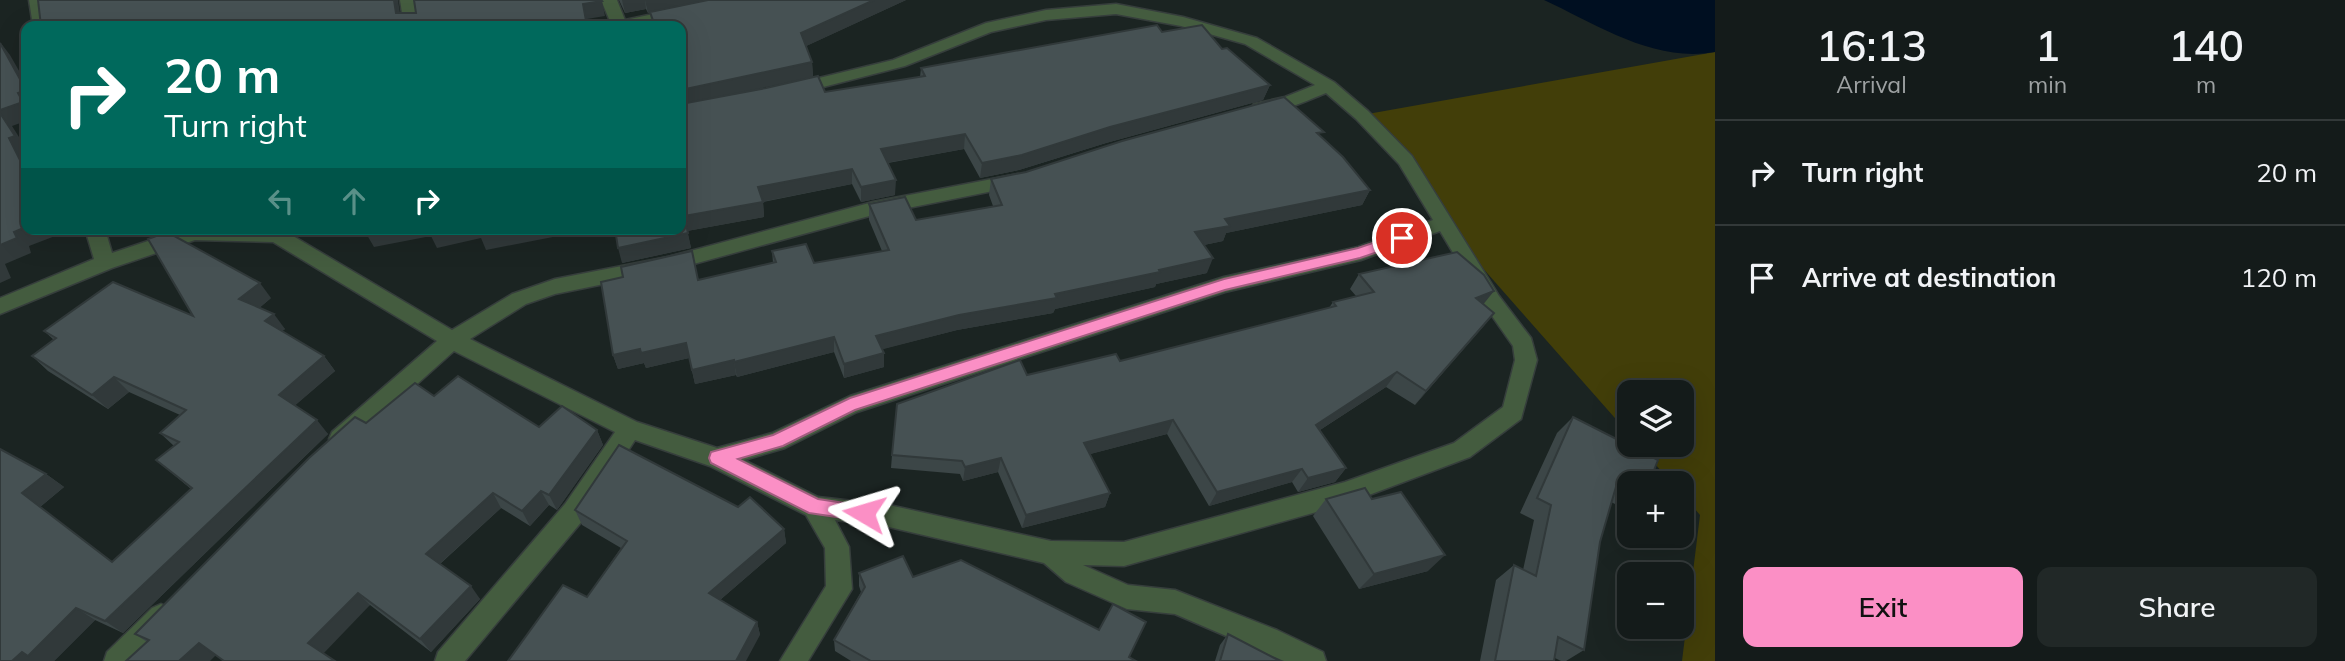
<!DOCTYPE html>
<html lang="en">
<head>
<meta charset="utf-8">
<style>
	:root { --surface:#141b1a; --page:#212827; --text:#f1f3f6; --muted:#9da1a2; --line:#333939; --accent:#fb8fc5 }
	body { margin:0; font-family:Mulish,sans-serif; background:var(--page); color:var(--text); height:100vh; display:flex; flex-direction:column; font-size:26px; white-space:nowrap }
	* { box-sizing:border-box; margin:0 }
	p { font-size:23px; color:var(--muted) }
	.icon { flex:none; width:38px; height:38px; fill:none; stroke:currentColor; stroke-width:2; stroke-linecap:round; stroke-linejoin:round }
	.map { position:relative; flex:1; overflow:hidden }
	.side { display:flex; flex-direction:column; background:var(--surface); width:630px }
	.side>* { flex:none }
	.banner { position:absolute; left:21px; top:21px; width:665px; height:214px; border-radius:14px; box-shadow:0 7px 28px #0002,0 0 0 2px var(--line); background:#00695c; color:#fff; overflow:hidden }
	.controls { position:absolute; left:1617px; top:380px; display:grid; gap:14px }
	.controls a { display:grid; place-items:center; width:77px; height:77px; border-radius:14px; background:var(--surface); box-shadow:0 7px 28px #0002,0 0 0 2px var(--line); font-size:35px }
	.pin { position:absolute; display:grid; place-items:center; width:60px; height:60px; color:#fff; margin:-30px; border:4px solid #fff; border-radius:50%; box-shadow:0 2px 7px #0007 }
	.me { position:absolute; width:77px; margin:-38px; rotate:277deg; stroke-linejoin:round; filter:drop-shadow(0 0 5px #0008) }
	.turn { display:flex; align-items:center; gap:24px; height:147px; padding:0 28px; font-size:32px }
	.turn .icon { width:91px; height:91px; stroke-width:2.5 }
	.turn b { display:block; font-size:49px; line-height:60px }
	.lanes { display:flex; align-items:center; height:66px; padding:0 28px; background:#0003; justify-content:center; gap:35px; direction:ltr }
	.lanes .off { opacity:.35 }
	.eta { display:flex; justify-content:space-evenly; align-items:center; height:119px; text-align:center }
	.eta b { font-size:42px; font-weight:600; line-height:49px }
	.button { display:flex; gap:14px; margin-top:auto; padding:14px 28px }
	.button a { flex:1; height:80px; border-radius:14px; background:var(--accent); color:#111; font-size:28px; font-weight:600; line-height:80px; text-align:center }
	.button a+a { background:var(--page); color:var(--text) }
	ul { padding:0; list-style:none }
	li { display:flex; align-items:center; gap:21px; height:105px; padding:0 28px; border-top:2px solid var(--line) }
	li div { flex:1 }
	li b { display:block; font-size:26px }
	li em { font-style:normal }
	main { display:flex; flex:1; min-height:0 }
	.map>svg:first-child { display:block }
	.green { fill:#423e09 }
	.water { fill:#000f21 }
	.lines { fill:none; stroke-linecap:round; stroke-linejoin:round }
	.lane-casing { stroke:#363e3c; stroke-width:3 }
	.lane { fill:#445c3f; fill-rule:evenodd }
	.wall { fill:#3c4647; fill-rule:evenodd }
	.shaded-wall { fill:#31393a }
	.building { fill:#465153; stroke:#31393a; stroke-width:2 }
	.route { fill:#fb8fc5; stroke:#a35d80; stroke-width:2 }
</style>
</head>
<body>
<main>
<div class="map">
<svg width="1715" height="661" viewBox="0 0 1715 661">
	<rect width="100%" height="100%" fill="#1b2422"/>
	<!-- green -->
	<path class="green" d="M1715,52V661H1682L1700,515L1682,494V483H1672L1638,445L1682,444V392H1629V434L1443,223L1362,115Z"/>
	<!-- water -->
	<path class="water" d="M1544,0H1715V52C1654,63 1598,25 1544,0Z"/>
	<g class="lines">
		<defs>
			<g id="lane">
				<path d="M29,0H45L49,26H33Z"/>
				<path d="M400,0H416L420,26H404Z"/>
				<path d="M601,0H617L625,20L677,9L685,14L682,17L642,26H612Z"/>
				<path d="M1116,4L1183,17L1257,38L1334,82L1368,111L1412,156L1499,296L1531,338L1537,360L1521,419L1470,457L1345,504L1124,566L1083,565L1128,585L1175,590L1277,630L1323,652L1326,661H1284L1175,614L1127,609L1066,582L1044,563L889,527L835,520L849,547L852,589L808,661H780L826,586L825,548L806,515L710,466L635,440L583,520L465,661H435L438,652L565,504L615,432L454,351L348,446L340,449L332,446L329,439L332,432L437,341L273,242L195,240L112,268L0,314V298L94,259L85,229H105L112,253L184,229H297L293,236L452,330L512,294L555,279L668,257L873,202L1018,174L1024,176L1027,180L1024,184L1018,186L873,215L668,271L555,294L526,304L470,339L637,422L717,448L772,433L850,396L1224,277L1358,247L1433,220L1399,164L1356,119L1326,93C1308,100 1273,117 1254,112L1251,108L1254,104L1285,97L1315,85L1245,44L1181,26L1116,14L1046,20L991,32L905,66L792,95L784,90L786,86L893,60L986,23L1046,10ZM1440,231L1485,306L1513,346L1515,360L1503,407L1454,443L1345,482L1124,542L1051,541L889,505L818,497L744,460L785,448L857,412L1225,292L1361,260Z"/>
				<path d="M161,604L170,608L174,617L170,626L136,661H104L107,652L152,608Z"/>
			</g>
		</defs>
		<!-- lane casing -->
		<use href="#lane" class="lane-casing"/>
		<!-- lane -->
		<use href="#lane" class="lane"/>
	</g>
	<!-- wall -->
	<g class="wall">
		<path d="M619,0H906L806,46L812,62L813,77L825,92L920,77L921,68L1162,32L1222,49L1270,85L1263,100L1106,143L1019,170L980,178L964,149L888,163L895,195L861,202L852,184L763,202L764,217L687,231L691,248L622,263L681,26H652L650,12L648,13L646,9L625,13ZM808,78L766,88L719,97Z"/>
		<path d="M1321,137L1370,190L1362,205L1226,233L1223,241L1204,245L1207,273L1156,284L1155,287L1055,309L1053,313L957,330L882,349L884,353V367L844,378L834,352L737,377L736,375L695,384L689,358L646,368L644,363L618,369L613,355L698,280L773,263L772,251L814,263L882,251L869,220V204L916,220L993,206L989,195L991,179Z"/>
		<path d="M1359,274L1483,304L1494,313L1415,405L1386,387L1320,430L1346,468L1335,482L1298,492L1292,482L1209,506L1167,434L1090,454L1110,493L1105,507L1022,528L998,472L963,481L960,474L891,468L892,455L1027,375L1120,361L1329,308L1333,302L1356,296L1350,289Z"/>
		<path d="M271,298L259,308L285,329L282,331L324,356L335,371L295,405L328,434L123,633L95,620L54,661H0L46,474L64,487L40,507L113,562L191,489L156,460L174,446L160,433L180,415L129,392L108,409L48,371L32,356L54,340L44,331L193,316Z"/>
		<path d="M434,396L539,427L597,430L603,445L557,510L549,505L530,526L501,508L440,564L480,599L431,652L370,605L216,655L147,642L135,634L366,423Z"/>
		<path d="M1573,417L1629,483V506L1625,509L1611,502L1600,542L1584,650L1566,661H1561L1555,658L1554,661H1480L1496,580L1514,565L1523,570L1534,520L1520,513L1557,433Z"/>
		<path d="M1326,499H1372L1428,571L1359,589L1313,516Z"/>
		<path d="M738,507L784,529L786,543L720,600L757,622L760,635L587,597L621,548L582,525L575,510Z"/>
		<path d="M859,573L913,577L1136,661H851L835,651L834,640L861,592L859,586Z"/>
		<path d="M1228,634L1280,661H1215L1220,645Z"/>
	</g>
	<!-- shaded-wall -->
	<g class="shaded-wall">
		<path d="M394,0H398L402,26L396,13Z"/>
		<path d="M622,0H645L646,9L625,13Z"/>
		<path d="M645,0H710L648,13Z"/>
		<path d="M874,0H906L802,48L801,33Z"/>
		<path d="M602,1L605,16L587,19L588,26H587L583,4Z"/>
		<path d="M311,22L313,26H289Z"/>
		<path d="M0,42L10,55L26,83V90Z"/>
		<path d="M812,62L813,77L681,105V90Z"/>
		<path d="M1270,85L1263,100L1106,143L1019,170L980,178L982,163L1110,127Z"/>
		<path d="M26,90V121L12,126L26,148V152L22,153L26,161V172L9,138L0,113V110L18,93Z"/>
		<path d="M965,134L964,149L880,164L881,149Z"/>
		<path d="M852,169V184L761,202H763L764,217L687,231L684,216L758,187Z"/>
		<path d="M896,180L895,195L861,202V187Z"/>
		<path d="M1370,190L1362,205L1226,233L1223,241L1189,248L1195,232L1225,219Z"/>
		<path d="M26,227V229H61L63,233L29,246L31,253L5,264L11,278L0,283V245L14,232Z"/>
		<path d="M144,229H178L151,237Z"/>
		<path d="M350,229H594L486,250L481,238L437,248L431,236L374,247L367,235L355,237Z"/>
		<path d="M688,233L691,248L622,263L618,248Z"/>
		<path d="M1213,258L1207,273L1156,284L1155,287L1055,309L1053,313L957,330L876,351V336L959,315Z"/>
		<path d="M260,283L271,298L251,315L239,299Z"/>
		<path d="M1494,291L1482,306L1476,298Z"/>
		<path d="M1494,313L1482,328L1415,405L1426,391Z"/>
		<path d="M274,314L285,329L276,336L265,321Z"/>
		<path d="M834,337V352L737,377L734,362Z"/>
		<path d="M686,343L689,358L646,368L644,363L618,369L613,355L640,349Z"/>
		<path d="M884,353V367L844,378V364Z"/>
		<path d="M324,356L335,371L291,409L279,395Z"/>
		<path d="M734,360L736,375L695,384L692,370Z"/>
		<path d="M1397,372L1386,387L1306,439L1316,425Z"/>
		<path d="M114,377L129,392L108,409L92,395Z"/>
		<path d="M317,420L328,434L123,633L105,621Z"/>
		<path d="M1173,420L1167,434L1079,457L1084,443Z"/>
		<path d="M597,430L603,445L557,510L549,495Z"/>
		<path d="M1001,458L998,472L963,481L965,467Z"/>
		<path d="M1346,468L1335,482L1298,492L1308,478Z"/>
		<path d="M1302,469L1292,482L1209,506L1217,492Z"/>
		<path d="M46,474L64,487L40,507L22,493Z"/>
		<path d="M541,491L549,505L530,526L522,511Z"/>
		<path d="M493,493L501,508L436,567L426,554Z"/>
		<path d="M1110,493L1105,507L1022,528L1026,515Z"/>
		<path d="M784,529L786,543L713,606L709,593Z"/>
		<path d="M1445,555L1428,571L1359,589L1374,574Z"/>
		<path d="M471,586L480,599L431,652L420,639Z"/>
		<path d="M358,593L370,605L322,655L308,643Z"/>
		<path d="M76,608L95,620L54,661H12Z"/>
		<path d="M757,622L760,635L746,661H736Z"/>
		<path d="M199,643L216,655L210,661H179Z"/>
	</g>
	<!-- building -->
	<g class="building">
		<path d="M38,0H394L396,13H416L414,0H601L602,1L583,4L587,26H311V22L289,26H41Z"/>
		<path d="M708,0H874L801,33L812,62L681,90V26H655L650,12Z"/>
		<path d="M1157,25L1162,32L1202,25L1222,49L1227,48L1270,85L1110,127L1022,155L982,163L965,134L881,149L896,180L861,187L852,169L758,187L763,202L684,216L688,233L618,248L615,229H681V104L766,88L818,76L825,92L925,76L921,68Z"/>
		<path d="M0,43L26,90L18,93L23,102L0,110Z"/>
		<path d="M1284,97L1324,132L1317,133L1343,157L1370,190L1225,219L1230,226L1195,232L1213,258L1159,270L1160,272L1055,294L1057,298L959,315L876,336L884,353L844,364L834,337L734,362V360L692,370L686,343L641,353L640,349L613,355L601,282L623,277L621,267L692,251L698,280L776,262L772,251L806,244L814,263L889,250L869,204L905,197L916,220L1002,205L991,179L1026,172L1122,141Z"/>
		<path d="M0,113L15,136L9,138L26,172V227L14,232L17,238L0,245Z"/>
		<path d="M365,229H381L365,232Z"/>
		<path d="M430,229H446L430,233Z"/>
		<path d="M479,229H512L479,236Z"/>
		<path d="M167,232L260,283L239,299L274,314L265,321L324,356L279,395L317,420L105,621L76,608L28,656L22,652L12,661H0V449L46,474L22,493L112,562L192,488L156,460L179,442L160,433L186,410L114,377L92,395L32,356L56,338L44,331L113,282L193,316L148,239Z"/>
		<path d="M1457,252L1484,275L1494,291L1476,298L1494,313L1426,391L1397,372L1316,425L1346,468L1308,478L1302,469L1217,492L1173,420L1084,443L1110,493L1026,515L1001,458L965,467L962,461L892,455L897,404L1020,360L1027,375L1116,354L1120,361L1336,306L1333,302L1374,292L1359,274Z"/>
		<path d="M458,376L539,427L562,406L597,430L549,495L541,491L522,511L493,493L426,554L471,586L420,639L358,593L308,643L335,661H224L199,643L179,661H126L149,640L135,634L309,458L355,417L366,423L415,383L434,396Z"/>
		<path d="M1573,417L1658,460L1649,483H1629V486L1618,480L1600,542L1584,650L1558,637L1554,661H1495L1514,565L1536,576L1551,505L1537,498Z"/>
		<path d="M619,445L738,507L750,497L784,529L709,593L757,622L736,661H508L563,585L587,597L627,541L575,510Z"/>
		<path d="M1365,488L1372,499L1401,492L1445,555L1374,574L1326,499Z"/>
		<path d="M903,556L913,577L961,560L1099,630L1113,604L1146,622L1129,657L1136,661H871L834,640L865,587L859,573Z"/>
		<path d="M1228,634L1280,661H1220Z"/>
	</g>
	<!-- route -->
	<path class="route" d="M1402,233L1409,238L1407,242L1360,258L1225,290L855,410L783,446L738,459L818,499L871,507L874,513L871,519L864,521L809,513L711,463L709,458L711,452L773,435L850,398L1224,279L1358,248Z"/>
</svg>
<div class="controls">
<a><svg class="icon" aria-label="layers" viewBox="0 0 24 24"><path d="M12 4l9 5-9 5-9-5zM3 14l9 5 9-5"/></svg></a>
<a>+</a>
<a>−</a>
</div>
<div class="pin" style="left:1402px;top:238px;background:#d93025"><svg class="icon" aria-label="arrive" viewBox="0 0 24 24"><path d="M6 21V4h12l-3 4 3 4H6"/></svg></div>
<svg class="me" style="left:864px;top:513px" viewBox="-20 -20 40 40"><path d="M0-17L14 15 0 8-14 15z" fill="#fb8fc5" stroke="#fff" stroke-width="4"/></svg>
<div class="banner">
<div class="turn"><svg class="icon" aria-label="right" viewBox="0 0 24 24"><path d="M7 20v-9h11M14 6l5 5-5 5"/></svg><div><b>20 m</b>Turn right</div></div>
<div class="lanes"><svg class="icon off" aria-label="left" viewBox="0 0 24 24"><path d="M17 20v-9H6M10 6l-5 5 5 5"/></svg><svg class="icon off" aria-label="ahead" viewBox="0 0 24 24"><path d="M12 20V5M6 11l6-6 6 6"/></svg><svg class="icon" aria-label="right" viewBox="0 0 24 24"><path d="M7 20v-9h11M14 6l5 5-5 5"/></svg></div>
</div>
</div>
<section class="side">
<div class="eta">
<div><b>16:13</b><p>Arrival</p></div>
<div><b>1</b><p>min</p></div>
<div><b>140</b><p>m</p></div>
</div>
<ul>
<li><svg class="icon" aria-label="right" viewBox="0 0 24 24"><path d="M7 20v-9h11M14 6l5 5-5 5"/></svg><div><b>Turn right</b></div><em>20 m</em></li>
<li><svg class="icon" aria-label="arrive" viewBox="0 0 24 24"><path d="M6 21V4h12l-3 4 3 4H6"/></svg><div><b>Arrive at destination</b></div><em>120 m</em></li>
</ul>
<div class="button"><a>Exit</a><a>Share</a></div>
</section>
</main>
</body>
</html>
